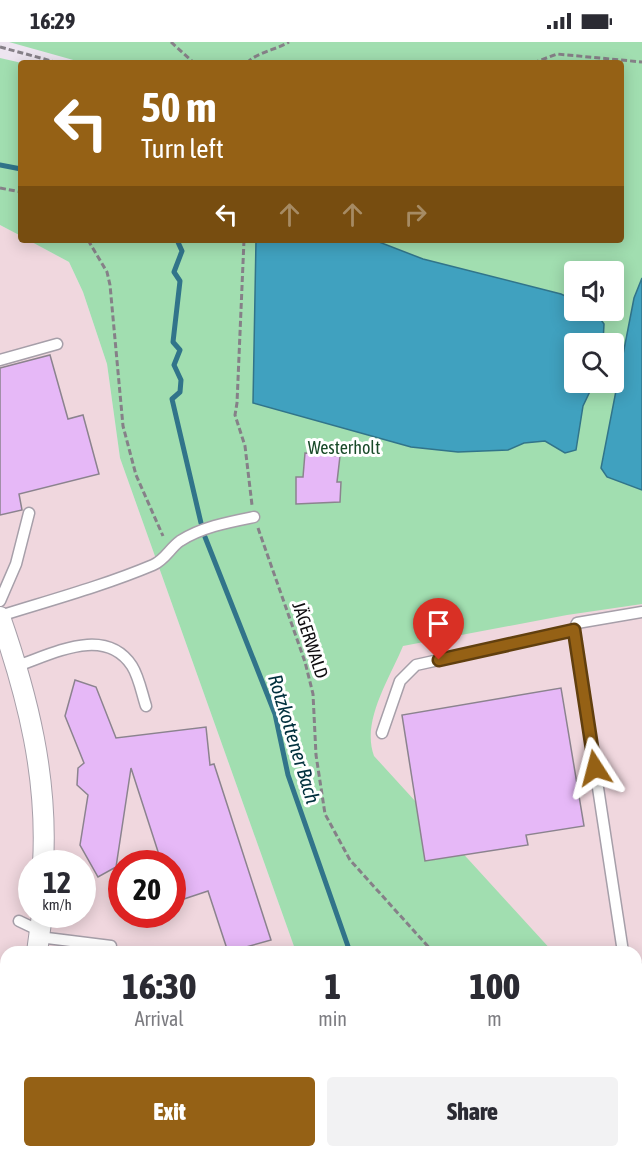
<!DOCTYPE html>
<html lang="en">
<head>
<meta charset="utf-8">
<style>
	:root { --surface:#fff; --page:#f2f2f3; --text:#2b2b33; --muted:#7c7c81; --accent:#956115 }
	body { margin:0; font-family:"Asap Condensed",sans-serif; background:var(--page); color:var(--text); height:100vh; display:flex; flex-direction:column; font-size:22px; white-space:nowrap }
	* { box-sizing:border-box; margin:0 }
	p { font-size:20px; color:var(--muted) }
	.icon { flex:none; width:33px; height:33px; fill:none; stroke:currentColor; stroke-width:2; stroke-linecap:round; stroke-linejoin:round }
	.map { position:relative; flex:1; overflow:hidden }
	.panel { position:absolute; left:0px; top:904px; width:642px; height:212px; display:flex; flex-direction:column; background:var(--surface); border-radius:18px 18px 0 0; box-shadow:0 3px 15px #0003 }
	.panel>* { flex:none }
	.top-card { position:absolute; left:18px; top:18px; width:606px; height:183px; border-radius:6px; box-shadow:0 3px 15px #0003; background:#956115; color:#fff; overflow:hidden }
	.buttons { position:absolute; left:564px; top:219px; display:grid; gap:12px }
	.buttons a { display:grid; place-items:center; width:60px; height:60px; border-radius:6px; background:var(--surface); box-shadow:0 3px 15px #0003; font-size:30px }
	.speed { position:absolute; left:18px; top:808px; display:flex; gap:12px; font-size:30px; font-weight:700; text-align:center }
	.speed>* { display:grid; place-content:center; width:78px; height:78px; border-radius:50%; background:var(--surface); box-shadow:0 3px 15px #0003; line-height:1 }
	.speed small { font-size:15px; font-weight:400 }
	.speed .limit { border:9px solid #d22; background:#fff; color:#111 }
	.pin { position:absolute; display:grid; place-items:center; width:51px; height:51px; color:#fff; margin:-62px -26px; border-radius:50% 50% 50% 0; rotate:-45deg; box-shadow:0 0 6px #0007 }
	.pin .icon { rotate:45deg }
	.me { position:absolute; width:66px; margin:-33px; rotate:351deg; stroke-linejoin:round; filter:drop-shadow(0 0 4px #0008) }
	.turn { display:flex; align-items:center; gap:21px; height:126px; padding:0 24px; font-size:27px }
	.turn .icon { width:78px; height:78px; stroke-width:2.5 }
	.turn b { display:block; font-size:42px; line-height:51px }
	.lanes { display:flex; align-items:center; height:57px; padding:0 24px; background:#0003; justify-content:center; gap:30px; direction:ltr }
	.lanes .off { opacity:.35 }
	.eta { display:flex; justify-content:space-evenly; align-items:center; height:102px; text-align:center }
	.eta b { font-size:36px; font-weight:800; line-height:42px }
	.cta { display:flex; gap:12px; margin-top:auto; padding:12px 24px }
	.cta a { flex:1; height:69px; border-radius:6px; background:var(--accent); color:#fff; font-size:24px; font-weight:800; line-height:69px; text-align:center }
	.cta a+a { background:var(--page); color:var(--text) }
	.status { display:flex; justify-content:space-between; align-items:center; height:42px; padding:0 30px; background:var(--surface); direction:ltr }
	.status svg { height:16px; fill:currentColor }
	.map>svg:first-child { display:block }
	.industrial { fill:#f0d7de; fill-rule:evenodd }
	.green { fill:#a1deb0; fill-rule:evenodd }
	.water { fill:#40a1bf; stroke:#31748a; stroke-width:1.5 }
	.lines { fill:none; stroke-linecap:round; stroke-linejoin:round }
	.stream { stroke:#31748a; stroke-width:5 }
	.building { fill:#e6b8f7; stroke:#8b838e; stroke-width:1.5 }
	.lane-casing { stroke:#a69fa9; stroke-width:13 }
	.street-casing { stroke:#a69fa9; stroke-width:22 }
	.path { stroke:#868088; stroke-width:3; stroke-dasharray:6 3; stroke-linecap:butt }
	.lane { stroke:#fff; stroke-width:10 }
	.street { stroke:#fff; stroke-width:20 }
	.route-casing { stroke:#613f0e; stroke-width:15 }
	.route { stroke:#956115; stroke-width:10 }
	.labels { text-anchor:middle; stroke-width:6; stroke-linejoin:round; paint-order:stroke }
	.park-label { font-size:18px; fill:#194a29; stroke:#fff }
	.street-label { font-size:18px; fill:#0e0c0f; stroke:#fff }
	.water-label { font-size:20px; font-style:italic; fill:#01303d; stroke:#fff }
</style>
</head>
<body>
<div class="status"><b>16:29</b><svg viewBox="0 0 49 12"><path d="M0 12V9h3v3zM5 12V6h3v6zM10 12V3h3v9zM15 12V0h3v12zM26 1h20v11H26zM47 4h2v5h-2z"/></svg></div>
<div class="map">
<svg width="642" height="1115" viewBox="0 0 642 1115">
	<rect width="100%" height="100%" fill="#ede5f0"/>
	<!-- industrial -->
	<g class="industrial">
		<path d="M0,183L21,194V198H28L69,220L83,250L107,322L120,416L296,910H6V1110H366L368,1115H0ZM32,822H82V873H32ZM122,822H172V873H122Z"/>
		<path d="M642,543V1016L636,994V910H470L371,721L370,699L372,665L389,576Z"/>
	</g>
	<!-- green -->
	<g class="green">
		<path d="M9,0H642V562L567,573L403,604C390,636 361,679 374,714L553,910H296L120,416L107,322L83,250L69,220L28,198H621V21H84ZM574,230H614V268H574ZM574,302H614V340H574Z"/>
		<path d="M0,16L22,21L21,194L0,183Z"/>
		<path d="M636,994L642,1016V1115H368L366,1110H636Z"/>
	</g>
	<!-- water -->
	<g class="water">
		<path d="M256,198H374L423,217L561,252L574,258V268L595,269L604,282L603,301L574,302V340L594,341L583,364L576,408L565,411L545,399L524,401L508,408L458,410L411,405L253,361Z"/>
		<path d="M642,236V448L607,435L601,426L634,256Z"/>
	</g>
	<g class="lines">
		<!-- stream -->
		<g class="stream">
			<path d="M0,123L21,127"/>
			<path d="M177,198L182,209L174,230L180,239L173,300L180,308L174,323L181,338L180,350L172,357L201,481"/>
			<path d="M205,495L275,672L288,733L350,910"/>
			<path d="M452,1110L455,1115"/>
		</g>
	</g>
	<!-- building -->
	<g class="building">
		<path d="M50,313L68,377L83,373L99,432L19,452L22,468L0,473V326Z"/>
		<path d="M305,411L340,414L337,440H341L340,460L296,462V435H303Z"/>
		<path d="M75,638L96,645L116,696L206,685L210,723L214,722L271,898L228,910L208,849L172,861V822H162L131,726L116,825L98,835L80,803L88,753L77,743L78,726L84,721L65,674Z"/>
		<path d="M561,646L584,784L526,793L528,803L425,819L402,673Z"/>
	</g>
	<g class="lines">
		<defs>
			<g id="lane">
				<path d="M0,318L57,302"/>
				<path d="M0,559L16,522L29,471"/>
				<path d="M0,574C51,558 103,544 153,523C165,518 170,506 180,499C202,485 229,480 254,475"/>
				<path d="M17,624C53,612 105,583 132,624C139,635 142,652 146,664"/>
				<path d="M382,691L400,639L416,623L574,588"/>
				<path d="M19,879L40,889"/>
				<path d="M39,895L111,904"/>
				<path d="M623,910L574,588L577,581L642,570"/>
				<path d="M636,927H642"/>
			</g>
			<g id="street">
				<path d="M0,575C28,655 48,736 43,822"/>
				<path d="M37,910L42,873"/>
				<path d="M0,1056L6,1039"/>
			</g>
		</defs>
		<!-- lane casing -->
		<use href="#lane" class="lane-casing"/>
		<!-- street casing -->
		<use href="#street" class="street-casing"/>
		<!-- path -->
		<g class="path">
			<path d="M171,0L194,21"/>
			<path d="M0,5L59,21"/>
			<path d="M247,21C257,10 276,8 289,0"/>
			<path d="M533,21L557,12L642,20"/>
			<path d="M0,146L21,150"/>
			<path d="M88,198L107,230L110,243L123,384L136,433L163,494"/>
			<path d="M244,198L237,361L235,373L245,404L252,463"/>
			<path d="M258,486L305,620L313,652L316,713L325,772L350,818L433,910"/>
			<path d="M636,1083L642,1086"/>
		</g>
		<!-- lane -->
		<use href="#lane" class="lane"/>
		<!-- street -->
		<use href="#street" class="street"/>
	</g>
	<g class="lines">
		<defs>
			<path id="route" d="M439,618L574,588L595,726"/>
		</defs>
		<!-- route casing -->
		<use href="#route" class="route-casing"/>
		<!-- route -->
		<use href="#route" class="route"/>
	</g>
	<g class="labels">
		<!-- park labels -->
		<g class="park-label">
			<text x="344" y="412">Westerholt</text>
		</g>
		<!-- street labels -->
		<g class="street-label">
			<text transform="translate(310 598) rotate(72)" y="6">JÄGERWALD</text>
		</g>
		<!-- water labels -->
		<g class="water-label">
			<text transform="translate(294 697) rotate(73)" y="7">Rotzkottener Bach</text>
		</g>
	</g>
</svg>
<div class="buttons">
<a><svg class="icon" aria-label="sound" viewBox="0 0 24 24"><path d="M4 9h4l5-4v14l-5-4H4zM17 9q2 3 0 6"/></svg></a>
<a><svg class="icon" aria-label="search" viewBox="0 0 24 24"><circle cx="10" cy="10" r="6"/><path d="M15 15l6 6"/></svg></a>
</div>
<div class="speed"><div>12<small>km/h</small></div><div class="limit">20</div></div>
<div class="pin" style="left:439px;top:618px;background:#d93025"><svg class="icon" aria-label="arrive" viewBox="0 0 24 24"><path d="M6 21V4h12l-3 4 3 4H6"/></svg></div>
<svg class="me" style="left:595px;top:726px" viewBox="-20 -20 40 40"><path d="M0-17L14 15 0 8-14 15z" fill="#956115" stroke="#fff" stroke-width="4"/></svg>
<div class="top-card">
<div class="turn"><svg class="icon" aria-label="left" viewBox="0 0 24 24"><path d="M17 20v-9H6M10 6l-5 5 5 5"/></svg><div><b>50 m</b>Turn left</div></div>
<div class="lanes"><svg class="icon" aria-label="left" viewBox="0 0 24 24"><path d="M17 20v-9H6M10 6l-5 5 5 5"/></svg><svg class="icon off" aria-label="ahead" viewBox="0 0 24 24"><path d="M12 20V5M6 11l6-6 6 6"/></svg><svg class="icon off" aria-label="ahead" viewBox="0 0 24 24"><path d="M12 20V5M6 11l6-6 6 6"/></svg><svg class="icon off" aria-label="right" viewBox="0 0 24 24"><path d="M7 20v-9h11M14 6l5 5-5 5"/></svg></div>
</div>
<section class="panel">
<div class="eta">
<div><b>16:30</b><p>Arrival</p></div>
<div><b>1</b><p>min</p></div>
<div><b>100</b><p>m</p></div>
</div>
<div class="cta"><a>Exit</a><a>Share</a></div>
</section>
</div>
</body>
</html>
